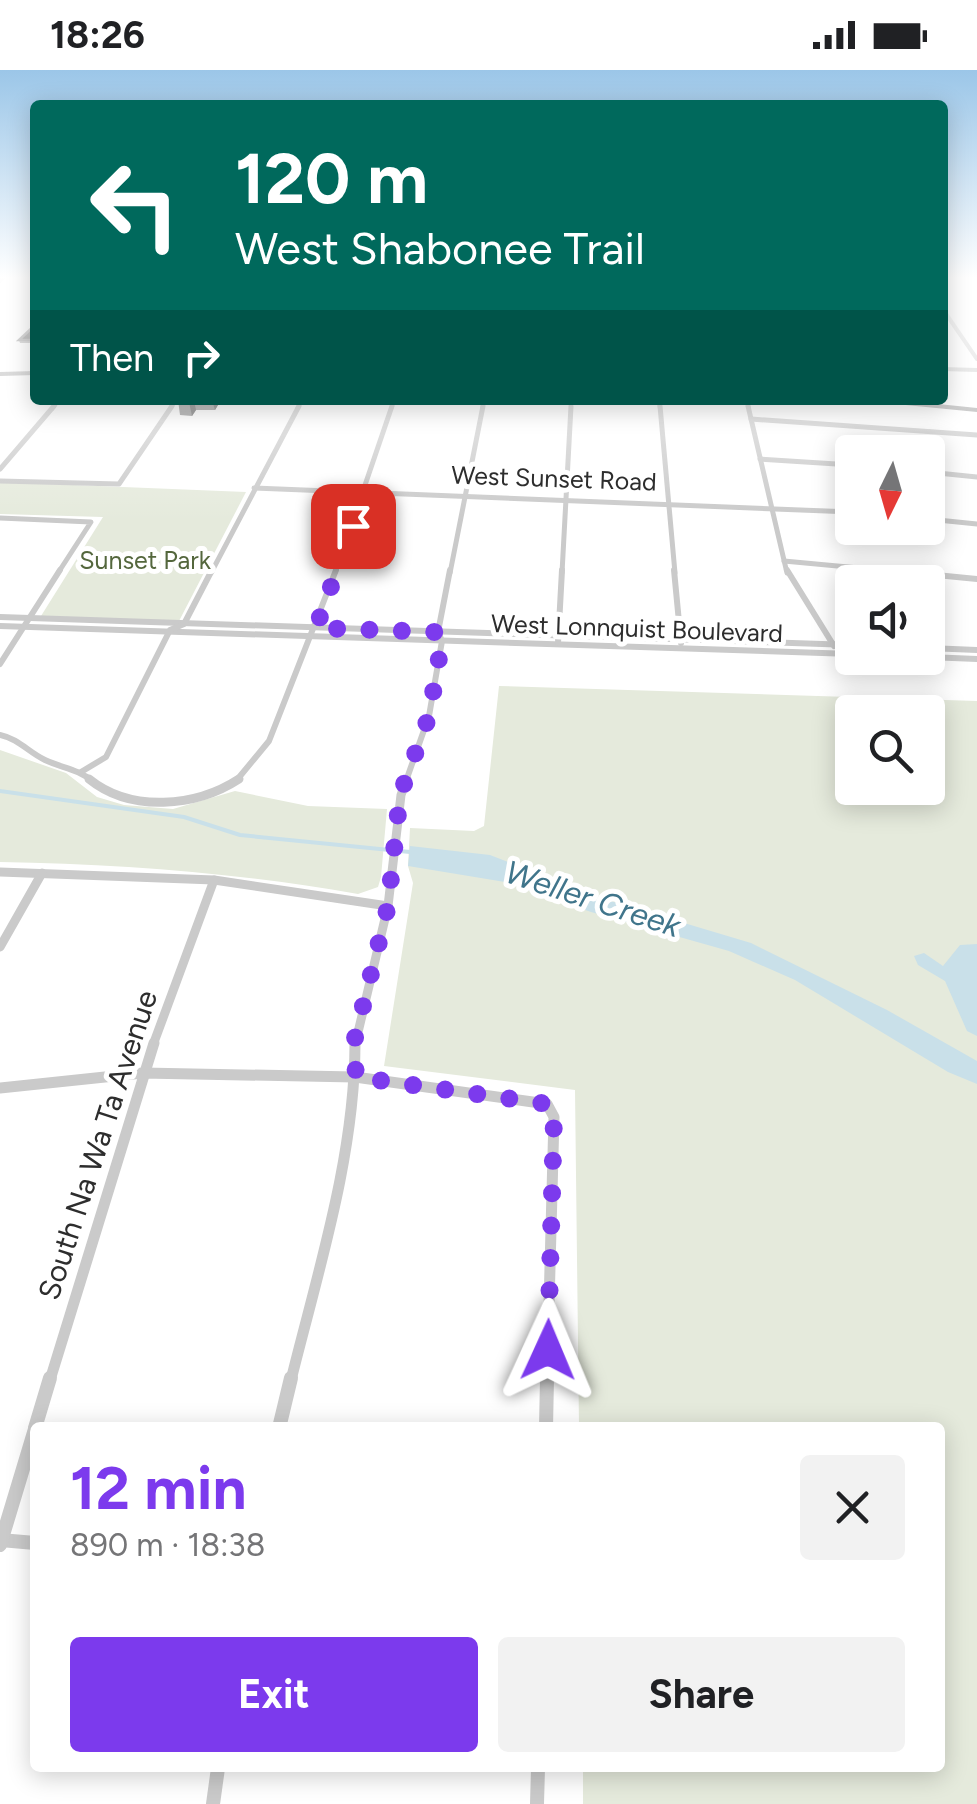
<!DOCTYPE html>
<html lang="en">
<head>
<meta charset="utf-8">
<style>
	:root { --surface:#fff; --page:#f2f2f2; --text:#202124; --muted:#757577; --accent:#7c3aed }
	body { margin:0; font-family:Figtree,sans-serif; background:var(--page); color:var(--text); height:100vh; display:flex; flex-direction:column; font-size:38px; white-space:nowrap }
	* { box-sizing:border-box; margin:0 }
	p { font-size:32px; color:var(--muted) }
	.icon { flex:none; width:55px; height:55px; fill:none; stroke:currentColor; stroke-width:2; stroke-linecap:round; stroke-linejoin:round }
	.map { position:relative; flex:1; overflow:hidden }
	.panel { position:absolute; left:30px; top:1352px; width:915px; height:350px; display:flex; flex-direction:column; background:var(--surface); border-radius:10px; box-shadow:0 5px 25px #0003 }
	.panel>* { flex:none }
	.hud { position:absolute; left:30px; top:30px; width:918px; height:305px; border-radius:10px; box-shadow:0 5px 25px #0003; background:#00695c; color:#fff; overflow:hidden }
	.needle { width:65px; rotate:185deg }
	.controls { position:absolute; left:835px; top:365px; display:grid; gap:20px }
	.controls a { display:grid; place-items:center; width:110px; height:110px; border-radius:10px; background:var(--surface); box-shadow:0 5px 25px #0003; font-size:50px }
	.pin { position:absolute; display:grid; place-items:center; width:85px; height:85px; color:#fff; margin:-42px; border-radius:20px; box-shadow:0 5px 15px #0006 }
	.me { position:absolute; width:110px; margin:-55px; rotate:1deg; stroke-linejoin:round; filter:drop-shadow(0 0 8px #0008) }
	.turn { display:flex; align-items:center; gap:35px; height:210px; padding:0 40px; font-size:45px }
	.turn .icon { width:130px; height:130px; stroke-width:2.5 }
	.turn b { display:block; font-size:70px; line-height:85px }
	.then { display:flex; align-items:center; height:95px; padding:0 40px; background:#0003; gap:20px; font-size:38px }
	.round { display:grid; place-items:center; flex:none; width:105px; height:105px; border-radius:10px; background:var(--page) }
	.head { display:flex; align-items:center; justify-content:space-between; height:170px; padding:0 40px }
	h1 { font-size:60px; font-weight:700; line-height:75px; color:var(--accent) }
	.primary-button { display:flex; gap:20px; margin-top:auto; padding:20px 40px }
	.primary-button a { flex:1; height:115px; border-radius:10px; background:var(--accent); color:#fff; font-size:40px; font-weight:700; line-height:115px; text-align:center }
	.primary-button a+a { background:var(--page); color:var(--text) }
	.status { display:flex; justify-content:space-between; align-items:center; height:70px; padding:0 50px; background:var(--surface); direction:ltr }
	.status svg { height:28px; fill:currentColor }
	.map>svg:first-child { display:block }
	.green { fill:#e5eadc; fill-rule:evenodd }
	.water { fill:#c9e0e9 }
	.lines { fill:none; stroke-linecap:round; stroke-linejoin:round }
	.stream { stroke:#c9e0e9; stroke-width:4 }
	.street-far5 { stroke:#cacaca; stroke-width:4 }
	.street-far4 { stroke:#cacaca; stroke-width:5 }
	.street-far3 { stroke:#cacaca; stroke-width:6 }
	.street-far2 { stroke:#cacaca; stroke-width:9 }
	.street-far1 { stroke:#cacaca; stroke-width:11 }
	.street { stroke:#cacaca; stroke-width:14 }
	.primary { fill:#a5a5a5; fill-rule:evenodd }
	.wall { fill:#8a8a8a }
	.shaded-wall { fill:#5a5a5a }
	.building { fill:#141414; stroke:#5a5a5a; stroke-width:2.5 }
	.route { stroke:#7c3aed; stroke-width:18; stroke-dasharray:0 32.4 }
	.labels { text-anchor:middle; stroke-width:10; stroke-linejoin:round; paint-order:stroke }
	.far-street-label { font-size:25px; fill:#2d2d2d; stroke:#fff }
	.far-park-label { font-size:25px; fill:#54673d; stroke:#fff }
	.street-label { font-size:30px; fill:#2d2d2d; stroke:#fff }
	.water-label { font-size:32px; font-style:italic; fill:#40758b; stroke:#fff }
</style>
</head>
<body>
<div class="status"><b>18:26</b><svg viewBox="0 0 49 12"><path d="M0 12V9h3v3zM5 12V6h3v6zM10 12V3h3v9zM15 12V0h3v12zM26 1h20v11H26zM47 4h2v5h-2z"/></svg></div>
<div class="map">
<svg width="977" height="1734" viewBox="0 0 977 1734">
	<rect width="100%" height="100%" fill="#fff"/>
	<!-- green -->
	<g class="green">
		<path d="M0,412L246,422L179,551L41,546L103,447L0,444Z"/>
		<path d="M499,616L977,631V1734H583V1698H940V1358L579,1357L575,1020L384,996L413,813L408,796L410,758L474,761L484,756ZM852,642H928V718H852Z"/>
		<path d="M0,680L66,703L97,727L124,735L173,739L235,721L308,736L387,739L381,807L378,817L358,824C239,803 121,794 0,792Z"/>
	</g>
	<!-- water -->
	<g class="water">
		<path d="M410,776L490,785L597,827L751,873L887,940L977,991V1014L948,1002L795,910L729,881L591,842L505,812L408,796Z"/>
		<path d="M977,874V966L967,961L945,911L918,895L914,886L924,883L943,896L960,875Z"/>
	</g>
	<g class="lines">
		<!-- stream -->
		<path class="stream" d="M0,721L184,747L240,765L410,782"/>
		<!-- street-far5 -->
		<g class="street-far5">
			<path d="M942,238L977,289"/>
			<path d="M942,299L977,300"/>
			<path d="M659,330L660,339"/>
			<path d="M747,330L749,339"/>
			<path d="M52,339L59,330"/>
			<path d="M170,339L176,330"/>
			<path d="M297,339L302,330"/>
			<path d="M391,339L394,330"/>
			<path d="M482,339L484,330"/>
			<path d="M571,339V330"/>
		</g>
		<!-- street-far4 -->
		<g class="street-far4">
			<path d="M660,336L675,503"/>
			<path d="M748,336L787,503"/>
			<path d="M751,349L977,365"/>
			<path d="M760,389L852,395"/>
			<path d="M0,399L54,336"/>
			<path d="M928,402L977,407"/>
			<path d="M0,411L119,414L172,336"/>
			<path d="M254,418L852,442"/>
			<path d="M0,448L91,452L58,503"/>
			<path d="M928,449L977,454"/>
			<path d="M784,491L912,503"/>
			<path d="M211,503L299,336"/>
			<path d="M335,503L392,336"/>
			<path d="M450,503L483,336"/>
			<path d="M562,503L571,336"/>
		</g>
		<!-- street-far3 -->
		<g class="street-far3">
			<path d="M674,500L681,573"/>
			<path d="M787,500L834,576"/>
			<path d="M885,500L977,509"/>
			<path d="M0,547L852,575"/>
			<path d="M0,556L852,584"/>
			<path d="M558,573L562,500"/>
			<path d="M928,578L977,580"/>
			<path d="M928,587L977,589"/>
			<path d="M0,594L60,500"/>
			<path d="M0,665C19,669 28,682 45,690C62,698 78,699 92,711"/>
			<path d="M81,702L106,687L170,560L184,554L212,500"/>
			<path d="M236,711L269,671L336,500"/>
			<path d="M406,711L429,646L442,571L438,562L450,500"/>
		</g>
		<!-- street-far2 -->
		<g class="street-far2">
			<path d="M89,709C131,743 196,737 239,709"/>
			<path d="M0,802L214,810L388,836"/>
			<path d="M0,877L42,803"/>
			<path d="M153,975L214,810"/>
			<path d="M355,975L388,836L401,725L407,709"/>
		</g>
		<!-- street-far1 -->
		<g class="street-far1">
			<path d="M0,1018L143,1003L355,1007L547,1034L554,1047L547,1310"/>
			<path d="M50,1310L154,973"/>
			<path d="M291,1310C318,1201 355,1086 355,973"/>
		</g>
		<!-- street -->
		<g class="street">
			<path d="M35,1358L50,1308"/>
			<path d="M279,1358L291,1308"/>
			<path d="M546,1358L547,1308"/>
			<path d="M0,1470L35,1473"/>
			<path d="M0,1475L35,1359"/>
			<path d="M213,1734L218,1698"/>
			<path d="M537,1734L538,1698"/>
		</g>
		<!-- primary -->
		<g class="primary">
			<path d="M0,208H6L0,213Z"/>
			<path d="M35,301V305L0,306V302Z"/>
			<path d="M871,330H899L977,338V342L875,332Z"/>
		</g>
	</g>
	<!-- wall -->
	<g class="wall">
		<path d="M35,255V273H20L19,270Z"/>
		<path d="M178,330H221L215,340H196L192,346L180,345Z"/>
	</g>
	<!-- shaded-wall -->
	<g class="shaded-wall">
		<path d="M190,330H194L196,340L192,346L189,332Z"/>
		<path d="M212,330H221L215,340Z"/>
	</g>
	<!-- building -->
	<path class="building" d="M35,255V270H19Z"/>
	<!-- sky -->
	<linearGradient id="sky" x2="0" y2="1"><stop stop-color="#9bc6e8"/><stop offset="0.46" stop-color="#fff"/><stop offset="1" stop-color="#fff" stop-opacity="0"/></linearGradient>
	<rect width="977" height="451" fill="url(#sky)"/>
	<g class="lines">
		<!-- route -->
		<path class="route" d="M353,456L316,558L438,562L442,571L429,646L400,725L388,836L354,972L356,1007L548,1034L554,1047L548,1280"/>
	</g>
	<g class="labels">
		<!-- far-street labels -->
		<g class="far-street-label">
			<text transform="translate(554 408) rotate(2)" y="9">West Sunset Road</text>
			<text transform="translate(637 558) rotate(2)" y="9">West Lonnquist Boulevard</text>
		</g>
		<!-- far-park labels -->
		<g class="far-park-label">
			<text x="145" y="499">Sunset Park</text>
		</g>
		<!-- street labels -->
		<g class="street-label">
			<text transform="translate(98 1075) rotate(-72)" y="10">South Na Wa Ta Avenue</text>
		</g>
		<!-- water labels -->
		<g class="water-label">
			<text transform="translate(593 829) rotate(18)" y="11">Weller Creek</text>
		</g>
	</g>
</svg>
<div class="controls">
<a><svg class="needle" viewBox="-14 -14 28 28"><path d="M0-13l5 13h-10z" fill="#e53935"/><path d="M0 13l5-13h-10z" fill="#757577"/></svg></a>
<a><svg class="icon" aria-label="sound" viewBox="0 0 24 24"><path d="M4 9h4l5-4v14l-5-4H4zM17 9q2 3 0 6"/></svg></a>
<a><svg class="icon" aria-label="search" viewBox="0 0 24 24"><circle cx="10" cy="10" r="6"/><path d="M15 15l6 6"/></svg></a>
</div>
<div class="pin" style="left:353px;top:456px;background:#d93025"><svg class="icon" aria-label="arrive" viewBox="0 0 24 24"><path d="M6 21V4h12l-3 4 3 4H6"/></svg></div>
<svg class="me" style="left:548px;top:1280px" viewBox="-20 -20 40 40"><path d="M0-17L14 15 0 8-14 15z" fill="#7c3aed" stroke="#fff" stroke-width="4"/></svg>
<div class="hud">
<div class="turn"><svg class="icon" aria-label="left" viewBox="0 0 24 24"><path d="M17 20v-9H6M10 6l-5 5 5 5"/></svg><div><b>120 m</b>West Shabonee Trail</div></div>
<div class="then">Then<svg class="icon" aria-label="right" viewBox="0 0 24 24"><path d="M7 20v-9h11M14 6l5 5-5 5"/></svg></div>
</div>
<section class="panel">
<div class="head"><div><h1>12 min</h1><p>890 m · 18:38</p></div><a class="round"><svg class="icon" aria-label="close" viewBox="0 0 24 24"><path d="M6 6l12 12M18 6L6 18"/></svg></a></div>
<div class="primary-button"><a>Exit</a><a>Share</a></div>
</section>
</div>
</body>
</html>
